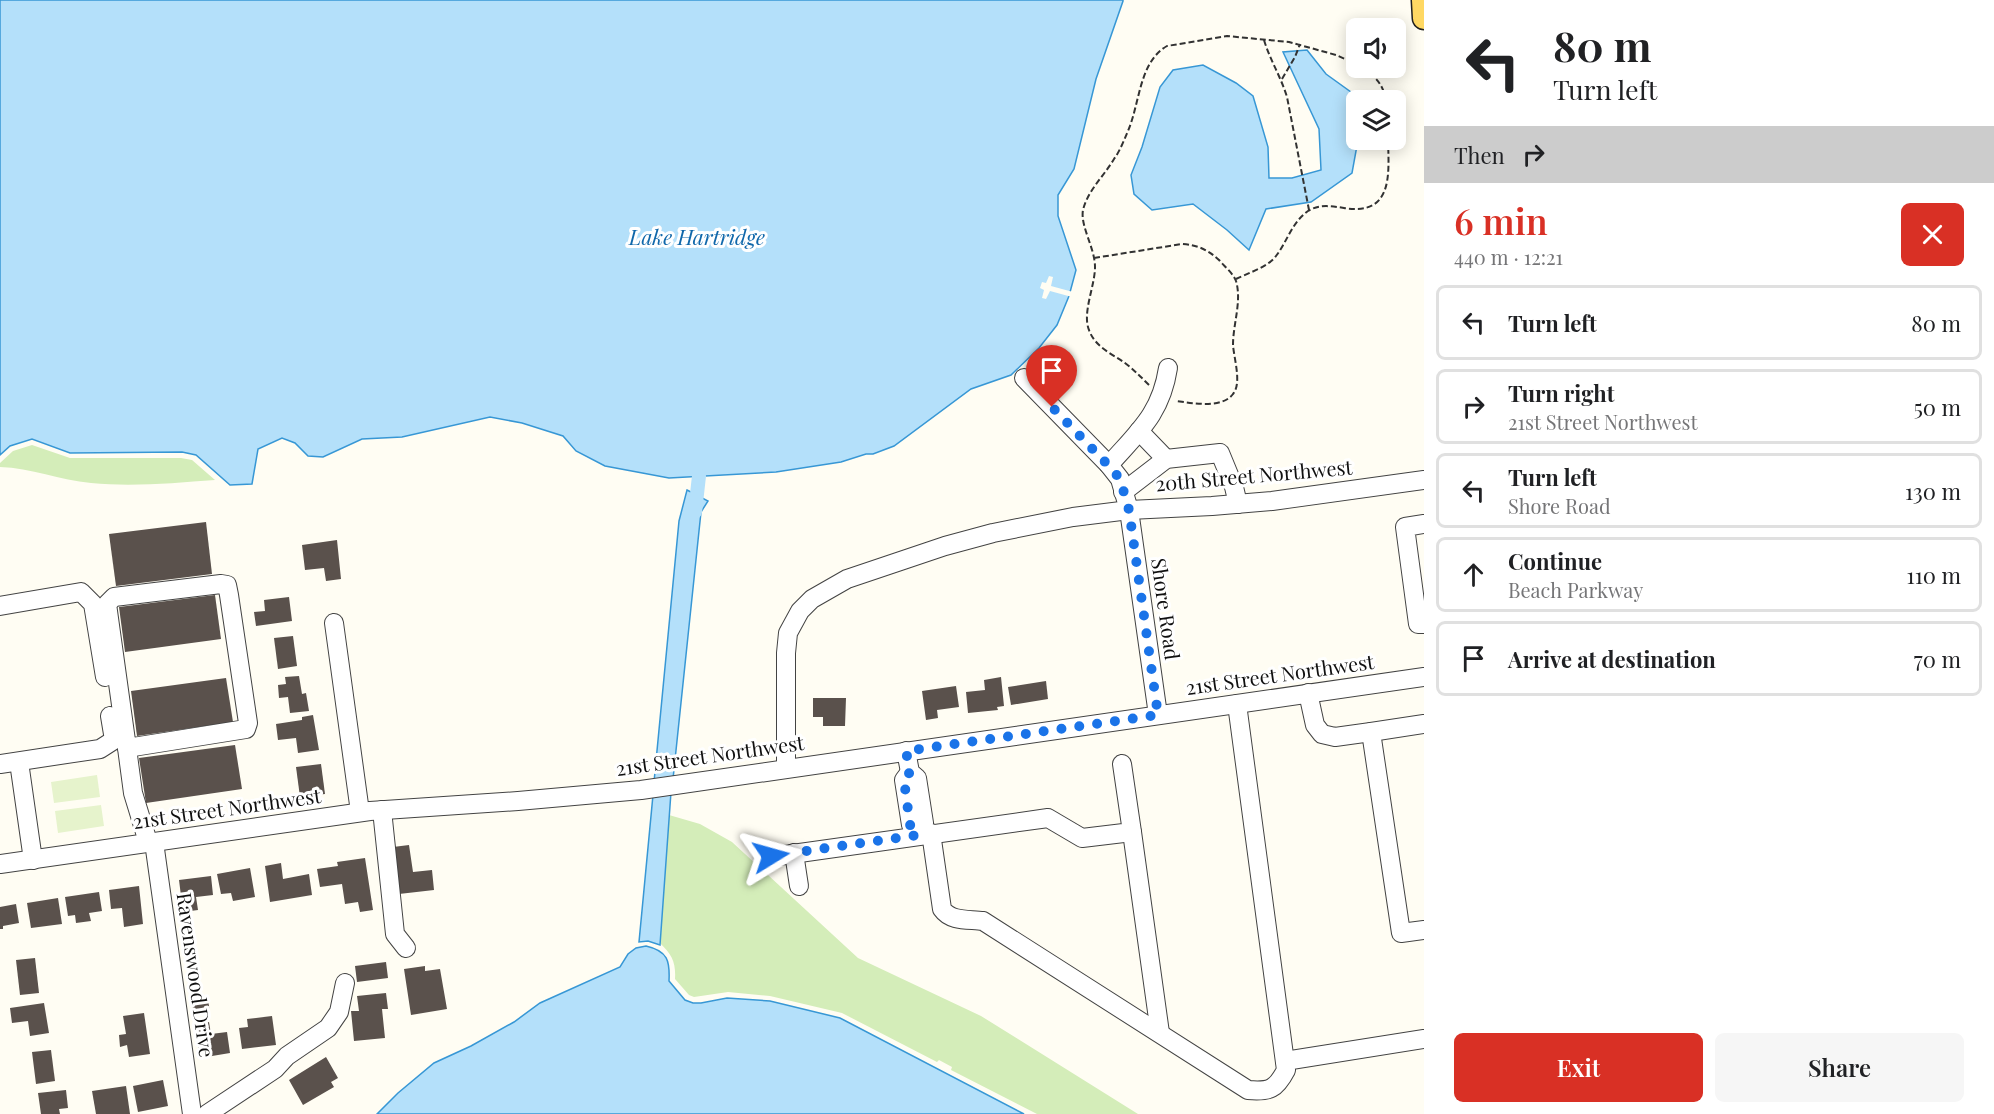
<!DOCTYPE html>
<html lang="en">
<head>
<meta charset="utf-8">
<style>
	:root { --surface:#fff; --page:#f6f6f6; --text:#202124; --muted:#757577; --line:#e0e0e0; --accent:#d93025 }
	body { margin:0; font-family:"Playfair Display",serif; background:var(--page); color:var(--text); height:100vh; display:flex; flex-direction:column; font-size:22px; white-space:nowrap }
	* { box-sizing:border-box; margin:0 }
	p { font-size:20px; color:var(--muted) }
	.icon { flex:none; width:33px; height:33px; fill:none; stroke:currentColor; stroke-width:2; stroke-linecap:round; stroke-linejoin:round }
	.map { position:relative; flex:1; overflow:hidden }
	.drawer { display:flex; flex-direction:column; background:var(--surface); width:570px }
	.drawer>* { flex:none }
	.top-card { background:#fff; color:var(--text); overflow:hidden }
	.buttons { position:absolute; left:1346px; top:18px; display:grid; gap:12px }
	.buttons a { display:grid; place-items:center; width:60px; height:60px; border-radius:9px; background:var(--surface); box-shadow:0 3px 15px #0003; font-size:30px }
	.pin { position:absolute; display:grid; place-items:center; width:51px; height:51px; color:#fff; margin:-62px -26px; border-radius:50% 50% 50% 0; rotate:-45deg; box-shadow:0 0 6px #0007 }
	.pin .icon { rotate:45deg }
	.me { position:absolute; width:66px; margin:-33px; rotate:82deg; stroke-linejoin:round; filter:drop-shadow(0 0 4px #0008) }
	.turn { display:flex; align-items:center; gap:21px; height:126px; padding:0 30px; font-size:27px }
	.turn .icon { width:78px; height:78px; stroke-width:2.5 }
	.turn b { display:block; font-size:42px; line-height:51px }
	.then { display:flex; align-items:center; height:57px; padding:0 30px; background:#0003; gap:12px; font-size:22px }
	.round { display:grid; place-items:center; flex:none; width:63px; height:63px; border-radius:9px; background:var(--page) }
	.summary { display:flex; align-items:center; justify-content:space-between; height:102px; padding:0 30px }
	h1 { font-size:36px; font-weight:600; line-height:45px; color:var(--accent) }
	.button { display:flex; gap:12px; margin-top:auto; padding:12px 30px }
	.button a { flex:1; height:69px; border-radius:9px; background:var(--accent); color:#fff; font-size:24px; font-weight:600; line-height:69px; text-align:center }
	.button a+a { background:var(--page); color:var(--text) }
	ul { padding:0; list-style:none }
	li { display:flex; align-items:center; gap:18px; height:75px; margin:0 12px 9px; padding:0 18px; border:3px solid var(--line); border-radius:9px }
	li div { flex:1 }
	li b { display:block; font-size:22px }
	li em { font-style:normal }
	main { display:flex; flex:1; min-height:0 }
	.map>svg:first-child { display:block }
	.green { fill:#d4edb9 }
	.pitch { fill:#e6f3cc }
	.water { fill:#b4e0fa; stroke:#3797d5; stroke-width:1.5 }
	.pier { fill:#fffdf3 }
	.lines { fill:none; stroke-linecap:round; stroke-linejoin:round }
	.canal { stroke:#b4e0fa; stroke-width:14 }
	.building { fill:#5a514c }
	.minor-casing { stroke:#434343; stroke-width:20 }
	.major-casing { stroke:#212121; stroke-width:25 }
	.path { stroke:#323232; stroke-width:2; stroke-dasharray:6 3; stroke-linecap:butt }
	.minor { stroke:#fff; stroke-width:18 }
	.major { stroke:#ffd863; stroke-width:22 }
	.route { stroke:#1a73e8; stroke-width:10; stroke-dasharray:0 18 }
	.labels { text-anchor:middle; stroke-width:6; stroke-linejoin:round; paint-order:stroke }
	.street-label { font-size:20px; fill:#101010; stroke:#fff }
	.water-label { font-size:21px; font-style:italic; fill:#1068ab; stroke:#fff }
</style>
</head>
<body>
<main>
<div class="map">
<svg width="1424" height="1114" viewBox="0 0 1424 1114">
	<rect width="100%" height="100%" fill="#fffdf3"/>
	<!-- green -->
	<g class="green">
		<path d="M32,445L70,458H181L192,460L215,480C174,483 132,487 91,483C60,480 31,468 0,467V463L13,451Z"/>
		<path d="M669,815L700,824L732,842L858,958L981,1016L1138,1114H1037L951,1070L952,1067L939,1060L937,1062L842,1013L770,996L728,992L694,997L689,995L675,979C676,962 672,955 660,943Z"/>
	</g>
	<!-- pitch -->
	<g class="pitch">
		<path d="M97,775L100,797L54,803L51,782Z"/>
		<path d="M101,805L104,826L58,833L55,811Z"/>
	</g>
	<!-- water -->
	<g class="water">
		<path d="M0,0H1123V1L1096,79L1074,169L1058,195V216L1076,270L1069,296L1057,325L1039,348L1011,375L971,389L894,446L873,454H866L841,462L776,472L669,478L605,466L576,451L563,436L522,423L490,417L402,437L362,439L323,457L308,456L295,443L282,438L258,449L252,484L230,485L196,455L182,452L70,453L32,439L10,446L0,455Z"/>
		<path d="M1307,50L1326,74L1362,100H1356V140H1358L1352,173L1311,202L1266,209L1249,250L1227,230L1193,204L1152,210L1134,194L1131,175L1142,147L1160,87L1173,70L1203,65L1236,83L1253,96L1268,147L1269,178H1292L1321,170L1319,129L1283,52Z"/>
		<path d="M687,490L708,501L701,512L673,779L654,782L679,521Z"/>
		<path d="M671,792L660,945L648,941L639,942L653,795Z"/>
		<path d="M646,946C668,951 670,961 669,981L685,1000L693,1003H701L727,998L770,1001L840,1018L1024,1114H377L398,1093L434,1063L471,1046L514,1022L540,1003L620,967L628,954L636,948Z"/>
	</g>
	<!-- pier -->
	<path class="pier" d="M1049,276L1053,277L1051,286L1073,292L1072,297L1050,291L1046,299L1042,298L1044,290L1040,288L1042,282L1046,283Z"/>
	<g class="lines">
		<!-- canal -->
		<path class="canal" d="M695,512L699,476"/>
	</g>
	<!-- building -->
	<g class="building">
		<path d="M206,522L212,574L116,586L109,534Z"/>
		<path d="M337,540L341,579L326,581L324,568L305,570L302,545Z"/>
		<path d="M215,595L221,639L125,652L119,607Z"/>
		<path d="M289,597L292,621L256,626L254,612L265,611L264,600Z"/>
		<path d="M293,636L297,666L278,669L274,638Z"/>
		<path d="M299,676L302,694L306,693L309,711L290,713L288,697L279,698L278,685L286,684L285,677Z"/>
		<path d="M1001,677L1004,706L997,707L998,710L968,713L966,692L985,690L984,680Z"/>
		<path d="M226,678L233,722L137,736L131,691Z"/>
		<path d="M1046,681L1048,699L1011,705L1008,687Z"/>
		<path d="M956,686L959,707L937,710L938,718L926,720L922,691Z"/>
		<path d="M813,698H846L845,726H823V717H813Z"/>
		<path d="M313,715L319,750L298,753L296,738L278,740L276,724L302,720V717Z"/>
		<path d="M235,745L242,789L146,803L139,758Z"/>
		<path d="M321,764L325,794L300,797L296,767Z"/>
		<path d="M409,845L413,872L432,870L434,890L399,894L393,847Z"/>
		<path d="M365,858L373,910L360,912L358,902L345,904L342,884L320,887L317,869L338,866L337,862Z"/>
		<path d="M281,863L283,879L309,874L312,895L270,902L265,866Z"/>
		<path d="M250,868L255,897L233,901L231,893L221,894L217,874Z"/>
		<path d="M211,876L213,895L196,897L198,910L183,912L179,880Z"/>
		<path d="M139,886L143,924L124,927L122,908L111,909L109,890Z"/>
		<path d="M99,892L102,911L89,913L91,921L76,923L75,915L68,916L65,897Z"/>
		<path d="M58,898L62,924L31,928L27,903Z"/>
		<path d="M16,904L19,923L3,926V929H0V907Z"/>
		<path d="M35,958L39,993L20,995L16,960Z"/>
		<path d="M386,962L388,978L357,982L355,966Z"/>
		<path d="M425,966V971L440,969L447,1009L411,1015L404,969Z"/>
		<path d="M386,993L388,1009H382L385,1038L354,1041L351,1011H359L357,996Z"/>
		<path d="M208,999L210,1013L194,1016L192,1002Z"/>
		<path d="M44,1003L49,1033L30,1036L28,1021L12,1023L10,1008Z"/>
		<path d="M144,1013L150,1054L129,1057L127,1045L120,1047L119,1035L126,1034L123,1016Z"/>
		<path d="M272,1016L276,1045L242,1049L239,1028L248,1027L247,1019Z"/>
		<path d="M209,1022L211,1034L227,1032L230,1053L200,1058L195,1025Z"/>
		<path d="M51,1050L55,1081L36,1084L32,1052Z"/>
		<path d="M326,1057L338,1078L331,1082L334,1087L303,1105L289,1080Z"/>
		<path d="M163,1080L168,1106L138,1112L133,1086Z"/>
		<path d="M126,1086L130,1114H96L92,1091Z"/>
		<path d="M66,1090L68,1108L59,1109L60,1114H41L38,1093Z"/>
	</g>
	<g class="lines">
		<defs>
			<g id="minor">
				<path d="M1024,378L1109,465L1120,479L1129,510L1158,715"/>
				<path d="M1139,431L1166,459"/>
				<path d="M1109,465C1138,432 1161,414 1168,368"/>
				<path d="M1123,492L1166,459L1220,453L1234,487L1238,504"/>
				<path d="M1424,524L1405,527L1418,624H1424"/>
				<path d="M221,584L227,585L229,595L248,723L246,729L127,748L107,604L114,597Z"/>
				<path d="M0,606L81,592L93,604L105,677"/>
				<path d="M334,623L360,812"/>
				<path d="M1308,693L1315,725L1322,734L1335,737L1371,732L1401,933L1424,930"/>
				<path d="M1371,732L1424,724"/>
				<path d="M127,748L133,793L148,842"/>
				<path d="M906,751L910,772L917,778L924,823L917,830"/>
				<path d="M19,762L33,860"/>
				<path d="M0,764L100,749L114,740L110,716"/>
				<path d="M786,768V653L788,633L800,611L812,599L847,579L945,546L993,533L1073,517L1129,510L1212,506L1272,501L1424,480"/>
				<path d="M910,772L904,780L911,825L917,830L918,835"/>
				<path d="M382,810L395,934L406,948"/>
				<path d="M1132,832L1160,1033"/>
				<path d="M931,833L942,909C951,922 969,919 983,921L1248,1090C1270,1092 1276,1089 1286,1070L1237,704"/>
				<path d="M154,842L192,1114"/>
				<path d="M794,853L799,886"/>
				<path d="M771,857L1048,818L1082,838L1132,832L1122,764"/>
				<path d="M0,864L370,811L518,801L641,790L1424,677"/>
				<path d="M1285,1061L1424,1039"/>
				<path d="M207,1114L275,1069L287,1056L328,1028L339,1012L345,983"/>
			</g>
			<path id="major" d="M1423,0L1424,18"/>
		</defs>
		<!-- minor casing -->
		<use href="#minor" class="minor-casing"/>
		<!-- major casing -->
		<use href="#major" class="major-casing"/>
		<!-- path -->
		<g class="path">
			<path d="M1264,40C1270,60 1281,77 1287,97L1309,210"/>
			<path d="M1362,68C1376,76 1383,85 1386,100"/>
			<path d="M1282,79L1295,57L1300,44"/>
			<path d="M1094,258L1182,244C1197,245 1207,249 1219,260C1224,266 1233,273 1236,281C1242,301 1233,324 1233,345C1234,359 1242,383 1233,394C1222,409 1192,403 1176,401"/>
			<path d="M1236,279C1248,273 1268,267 1276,256C1287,242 1292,222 1308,211C1319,204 1331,206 1344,208C1393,216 1389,175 1388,140"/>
			<path d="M1149,385C1141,377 1134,370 1125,363C1112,354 1095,347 1089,330C1082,313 1095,286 1095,267C1095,248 1080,226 1083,210C1088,190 1104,176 1114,159C1120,151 1124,140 1128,131C1140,103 1139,62 1167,46L1227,36L1289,42L1336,55L1356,64"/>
		</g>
		<!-- minor -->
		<use href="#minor" class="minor"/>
		<!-- major -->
		<use href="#major" class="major"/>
	</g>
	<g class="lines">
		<!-- route -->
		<path class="route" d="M771,856L918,835L917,830L910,825L904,780L910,772L906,751L1158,715L1129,510L1120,479L1108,465L1052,407"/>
	</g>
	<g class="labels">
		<!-- street labels -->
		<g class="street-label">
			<text transform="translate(1254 476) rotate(-5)" y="7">20th Street Northwest</text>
			<text transform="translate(1165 609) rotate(82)" y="7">Shore Road</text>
			<text transform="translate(1280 675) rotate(-8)" y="7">21st Street Northwest</text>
			<text transform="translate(710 756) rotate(-8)" y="7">21st Street Northwest</text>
			<text transform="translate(227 809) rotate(-8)" y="7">21st Street Northwest</text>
			<text transform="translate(195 975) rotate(82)" y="7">Ravenswood Drive</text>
		</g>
		<!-- water labels -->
		<g class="water-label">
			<text x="697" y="245">Lake Hartridge</text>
		</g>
	</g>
</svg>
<div class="buttons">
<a><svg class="icon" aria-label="sound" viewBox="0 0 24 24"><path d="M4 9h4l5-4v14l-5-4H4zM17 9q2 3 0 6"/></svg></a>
<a><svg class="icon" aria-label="layers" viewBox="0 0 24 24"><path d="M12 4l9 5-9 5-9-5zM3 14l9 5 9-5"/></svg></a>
</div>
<div class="pin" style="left:1052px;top:407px;background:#d93025"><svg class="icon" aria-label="arrive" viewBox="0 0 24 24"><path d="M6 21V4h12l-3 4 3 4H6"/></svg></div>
<svg class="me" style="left:771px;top:856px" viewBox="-20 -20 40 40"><path d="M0-17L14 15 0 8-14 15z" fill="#1a73e8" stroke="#fff" stroke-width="4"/></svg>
</div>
<section class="drawer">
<div class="top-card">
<div class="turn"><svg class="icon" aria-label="left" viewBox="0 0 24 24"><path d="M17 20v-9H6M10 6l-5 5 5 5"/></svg><div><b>80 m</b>Turn left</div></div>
<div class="then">Then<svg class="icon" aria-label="right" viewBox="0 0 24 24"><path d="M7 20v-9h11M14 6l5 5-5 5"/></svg></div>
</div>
<div class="summary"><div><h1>6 min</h1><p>440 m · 12:21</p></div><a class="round" style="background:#d93025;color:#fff"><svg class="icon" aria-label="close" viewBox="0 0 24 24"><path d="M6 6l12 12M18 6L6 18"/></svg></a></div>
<ul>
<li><svg class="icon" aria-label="left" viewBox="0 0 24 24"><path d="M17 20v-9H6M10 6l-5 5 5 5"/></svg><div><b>Turn left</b></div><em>80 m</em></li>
<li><svg class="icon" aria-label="right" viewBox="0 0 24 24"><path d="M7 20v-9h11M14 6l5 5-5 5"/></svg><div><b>Turn right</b><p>21st Street Northwest</p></div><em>50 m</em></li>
<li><svg class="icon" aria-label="left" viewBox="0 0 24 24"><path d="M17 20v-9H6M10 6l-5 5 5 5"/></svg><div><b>Turn left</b><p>Shore Road</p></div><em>130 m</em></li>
<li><svg class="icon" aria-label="ahead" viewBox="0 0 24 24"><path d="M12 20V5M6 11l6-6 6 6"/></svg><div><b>Continue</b><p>Beach Parkway</p></div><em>110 m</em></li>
<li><svg class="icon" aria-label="arrive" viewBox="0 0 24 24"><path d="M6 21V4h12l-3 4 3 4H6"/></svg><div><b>Arrive at destination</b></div><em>70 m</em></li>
</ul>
<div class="button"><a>Exit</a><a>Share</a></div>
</section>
</main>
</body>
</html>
